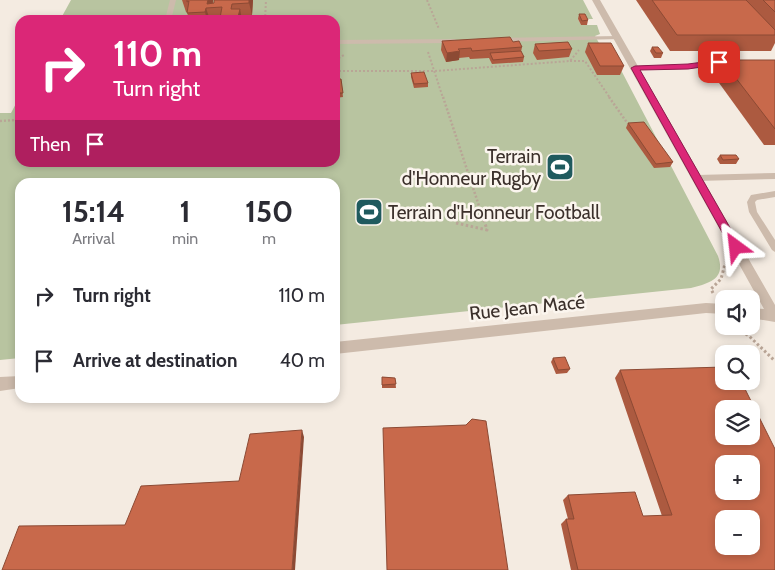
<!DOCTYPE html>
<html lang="en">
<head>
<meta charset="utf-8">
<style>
	:root { --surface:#fff; --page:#f7f7f7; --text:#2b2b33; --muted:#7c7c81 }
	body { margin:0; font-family:Cabin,sans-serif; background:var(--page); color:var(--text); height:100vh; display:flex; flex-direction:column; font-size:19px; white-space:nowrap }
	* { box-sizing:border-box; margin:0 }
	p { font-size:16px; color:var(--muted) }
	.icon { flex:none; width:28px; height:28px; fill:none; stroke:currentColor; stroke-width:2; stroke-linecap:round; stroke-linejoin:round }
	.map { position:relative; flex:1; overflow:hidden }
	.panel { position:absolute; left:15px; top:178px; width:325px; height:225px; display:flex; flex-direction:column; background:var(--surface); border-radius:15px; box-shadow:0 2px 8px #0003 }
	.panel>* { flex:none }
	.banner { position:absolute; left:15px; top:15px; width:325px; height:152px; border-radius:15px; box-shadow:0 2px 8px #0003; background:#db2777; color:#fff; overflow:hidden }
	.fabs { position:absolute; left:715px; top:290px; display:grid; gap:10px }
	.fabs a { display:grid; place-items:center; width:45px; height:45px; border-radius:10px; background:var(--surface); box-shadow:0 2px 8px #0003; font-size:25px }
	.pin { position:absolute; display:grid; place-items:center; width:42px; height:42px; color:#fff; margin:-21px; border-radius:10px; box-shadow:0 2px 8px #0006 }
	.me { position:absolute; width:55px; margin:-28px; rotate:330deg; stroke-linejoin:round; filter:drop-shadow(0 0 4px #0008) }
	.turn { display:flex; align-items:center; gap:18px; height:105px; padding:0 15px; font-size:22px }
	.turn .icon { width:65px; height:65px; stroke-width:2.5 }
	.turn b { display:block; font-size:35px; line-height:42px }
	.then { display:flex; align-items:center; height:48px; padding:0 15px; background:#0003; gap:10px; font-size:19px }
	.eta { display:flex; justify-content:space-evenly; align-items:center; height:85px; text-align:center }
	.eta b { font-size:30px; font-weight:700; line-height:35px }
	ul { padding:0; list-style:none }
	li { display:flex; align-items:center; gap:15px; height:65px; padding:0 15px }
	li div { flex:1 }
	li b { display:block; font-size:19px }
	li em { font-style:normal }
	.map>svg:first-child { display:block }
	.green { fill:#b8c4a0 }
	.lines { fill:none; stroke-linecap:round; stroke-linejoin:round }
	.path-far2 { stroke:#b9a596; stroke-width:2; stroke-dasharray:2 2; stroke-linecap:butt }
	.path-far1 { stroke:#b9a596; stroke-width:2.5; stroke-dasharray:2 2; stroke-linecap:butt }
	.path { stroke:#b9a596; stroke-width:3; stroke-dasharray:2.5 2.5; stroke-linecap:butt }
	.service { fill:#cdbbac; fill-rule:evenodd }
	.minor { fill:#cdbbac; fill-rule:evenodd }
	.wall { fill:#ac5a40 }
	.shaded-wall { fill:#8c4a34 }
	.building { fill:#c8694b; stroke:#8c4a34; fill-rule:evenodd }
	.route { fill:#db2777; stroke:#8e194d }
	.labels { text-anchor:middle; stroke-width:5; stroke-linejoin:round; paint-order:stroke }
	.poi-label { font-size:19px; fill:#3b302b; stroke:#fbf5ee; text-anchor:end }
	.street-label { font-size:19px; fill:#3b302b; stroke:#fbf5ee }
</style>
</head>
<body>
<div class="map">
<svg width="775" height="570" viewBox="0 0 775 570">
	<rect width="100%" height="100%" fill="#f4ebe1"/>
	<!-- green -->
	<path class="green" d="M71,0H583L593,19H578L581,25H597L600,34L595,36L599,43L609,47L718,256C726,279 710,283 691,288L335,325V182H20V358L0,360V113H11L20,96V162H335V20H60Z"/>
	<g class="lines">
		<!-- path-far2 -->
		<g class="path-far2">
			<path d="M427,0L439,29"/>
			<path d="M69,20L70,17"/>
			<path d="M265,20L266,0"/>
			<path d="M428,52L443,98"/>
			<path d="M335,60L344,55"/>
			<path d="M570,61H585L610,98"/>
			<path d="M335,71H435L570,61L579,50"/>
		</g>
		<!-- path-far1 -->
		<g class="path-far1">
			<path d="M443,97L484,221"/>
			<path d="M609,97L628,124"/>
			<path d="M20,112L16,120H20"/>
			<path d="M0,121L16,120"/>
		</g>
		<!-- path -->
		<g class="path">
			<path d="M456,223L487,230L484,220"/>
			<path d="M713,293L711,289L721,279L725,264"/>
			<path d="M733,326L749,336L775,361"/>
		</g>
		<!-- service -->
		<g class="service">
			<path d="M170,0H176L171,20H165Z"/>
			<path d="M618,36L620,37V39L499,42L496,40L499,38Z"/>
			<path d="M335,40L455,39L458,41L455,43L335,44Z"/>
			<path d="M734,60L736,61V63L688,69L635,70L632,68L635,66L688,65Z"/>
			<path d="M775,173V179L697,181L693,178L697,175Z"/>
			<path d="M775,191V197L757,200L755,202L757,212L775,240V252L772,250L749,212L747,202L751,195Z"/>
		</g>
		<!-- minor -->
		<g class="minor">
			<path d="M592,0H600L775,305V322L751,318V308L764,309Z"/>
			<path d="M706,303L724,304V314L706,313L335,354V342Z"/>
			<path d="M20,376V388L0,391V377Z"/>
		</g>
	</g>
	<!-- wall -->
	<g class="wall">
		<path d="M182,0H213V3L253,0L252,15H241L242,20H220V19L189,20L187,12H186Z"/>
		<path d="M636,0H775V43L771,51H670Z"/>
		<path d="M579,14L588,20L587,25H581L578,19Z"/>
		<path d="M442,41L513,42L522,47L521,52L524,57L523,62L492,64L489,58L470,59L469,57L459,58V60L446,62L441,50Z"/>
		<path d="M588,43L624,66L620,75H597L585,52Z"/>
		<path d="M535,44L572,49L569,57L537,60L533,53Z"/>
		<path d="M652,47L663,53L661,58H654L650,51Z"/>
		<path d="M722,60H775V145H764L714,76Z"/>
		<path d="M411,73L428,83V87L414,88L411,77Z"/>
		<path d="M335,79H341L343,97L335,98Z"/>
		<path d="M628,123L673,162L670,167L654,168L626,128Z"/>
		<path d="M720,155L739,159L736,164H720L717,159Z"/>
		<path d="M553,358L570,369L567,373L556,374L551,362Z"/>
		<path d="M620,370L775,570H571L561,524L566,519H568L563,500L568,495L643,516H662L615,378Z"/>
		<path d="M382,377L395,378L396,388H382Z"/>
	</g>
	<!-- shaded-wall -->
	<g class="shaded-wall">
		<path d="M208,0H213L212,8L207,4Z"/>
		<path d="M246,0H253L252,15L249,3Z"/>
		<path d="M206,8L210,20H207L205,12Z"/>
		<path d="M240,9L242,20H239L238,17Z"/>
		<path d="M460,51L459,60L446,62L447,53Z"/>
		<path d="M302,430L304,437L295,570H292Z"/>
	</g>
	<!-- building -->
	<g class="building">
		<path d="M187,0H208L207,4L214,3V0H249V3L232,4L231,9H240L238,17L220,18L222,7L206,8L205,12L187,13L189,1L187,2Z"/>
		<path d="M652,0H746L775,30V35H677Z"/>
		<path d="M763,0H775V12Z"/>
		<path d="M579,14H585L588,20L582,21Z"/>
		<path d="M510,37L513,42L519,41L522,47L472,51L471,48L458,49L460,51L447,53L442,41Z"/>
		<path d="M568,42L572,49L539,51L535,44Z"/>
		<path d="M588,43H611L624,66H600Z"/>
		<path d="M652,47H658L663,53H656Z"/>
		<path d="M521,51L524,57L493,60L490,53Z"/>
		<path d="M722,60H775V129Z"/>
		<path d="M424,72L428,83L414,84L411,73Z"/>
		<path d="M335,79H341L343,93H335Z"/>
		<path d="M644,122L673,162L656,164L628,123Z"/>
		<path d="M720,155H736L739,159L723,160Z"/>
		<path d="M565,357L570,369L558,370L553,358Z"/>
		<path d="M724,367V381H741L775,449V570H578L566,519H574L568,495L635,492L643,516L672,515L620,370ZM724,409H751V436H724ZM724,464H751V491H724ZM724,519H751V546H724Z"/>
		<path d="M382,377L395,378L396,384L382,385Z"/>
		<path d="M472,419L486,421L508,570H387L383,428L466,425Z"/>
		<path d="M302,430L292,570H2L19,526L125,525L141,486L239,481L250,434Z"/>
	</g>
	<!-- route -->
	<path class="route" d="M719,60L722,61V64L688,69L640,70L741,247L736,251L732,250L631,68L635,66L688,64Z"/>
	<!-- icons -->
	<defs>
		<symbol id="stadium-square" viewBox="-11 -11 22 22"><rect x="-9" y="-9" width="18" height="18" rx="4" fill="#1f5a5e" stroke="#fbf5ee"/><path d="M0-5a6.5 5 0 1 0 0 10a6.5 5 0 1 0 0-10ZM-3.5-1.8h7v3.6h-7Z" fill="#fff"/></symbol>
	</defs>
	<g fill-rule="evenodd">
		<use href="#stadium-square" x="544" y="151" width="32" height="32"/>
		<use href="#stadium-square" x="353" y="196" width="32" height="32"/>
	</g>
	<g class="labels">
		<!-- poi labels -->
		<g class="poi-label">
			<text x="541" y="163">Terrain<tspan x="541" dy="22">d'Honneur Rugby</tspan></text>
			<text x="388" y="219" text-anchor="start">Terrain d'Honneur Football</text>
		</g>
		<!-- street labels -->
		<g class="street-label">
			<text transform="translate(527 307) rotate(-6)" y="7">Rue Jean Macé</text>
		</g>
	</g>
</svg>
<div class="fabs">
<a><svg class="icon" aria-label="sound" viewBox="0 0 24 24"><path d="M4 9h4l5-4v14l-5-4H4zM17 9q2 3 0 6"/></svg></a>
<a><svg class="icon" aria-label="search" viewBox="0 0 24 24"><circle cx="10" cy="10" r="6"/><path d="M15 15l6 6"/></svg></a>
<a><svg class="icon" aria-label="layers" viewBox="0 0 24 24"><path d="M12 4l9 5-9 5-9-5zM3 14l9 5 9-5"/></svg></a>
<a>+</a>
<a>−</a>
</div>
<div class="pin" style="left:719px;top:62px;background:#d93025"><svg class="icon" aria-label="arrive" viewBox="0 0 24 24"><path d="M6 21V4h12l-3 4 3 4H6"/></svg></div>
<svg class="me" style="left:736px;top:247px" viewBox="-20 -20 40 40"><path d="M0-17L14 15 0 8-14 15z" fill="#db2777" stroke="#fff" stroke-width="4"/></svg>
<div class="banner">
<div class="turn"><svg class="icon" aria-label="right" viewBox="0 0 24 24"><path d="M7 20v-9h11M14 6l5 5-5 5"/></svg><div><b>110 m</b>Turn right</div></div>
<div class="then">Then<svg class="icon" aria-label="arrive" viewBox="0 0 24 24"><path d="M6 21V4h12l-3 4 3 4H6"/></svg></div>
</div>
<section class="panel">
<div class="eta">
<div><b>15:14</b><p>Arrival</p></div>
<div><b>1</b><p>min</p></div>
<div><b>150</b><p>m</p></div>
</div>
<ul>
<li><svg class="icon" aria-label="right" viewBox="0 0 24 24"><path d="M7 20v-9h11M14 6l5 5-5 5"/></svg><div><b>Turn right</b></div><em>110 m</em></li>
<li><svg class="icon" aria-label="arrive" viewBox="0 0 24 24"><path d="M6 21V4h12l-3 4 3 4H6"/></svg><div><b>Arrive at destination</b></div><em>40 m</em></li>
</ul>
</section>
</div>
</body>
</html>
